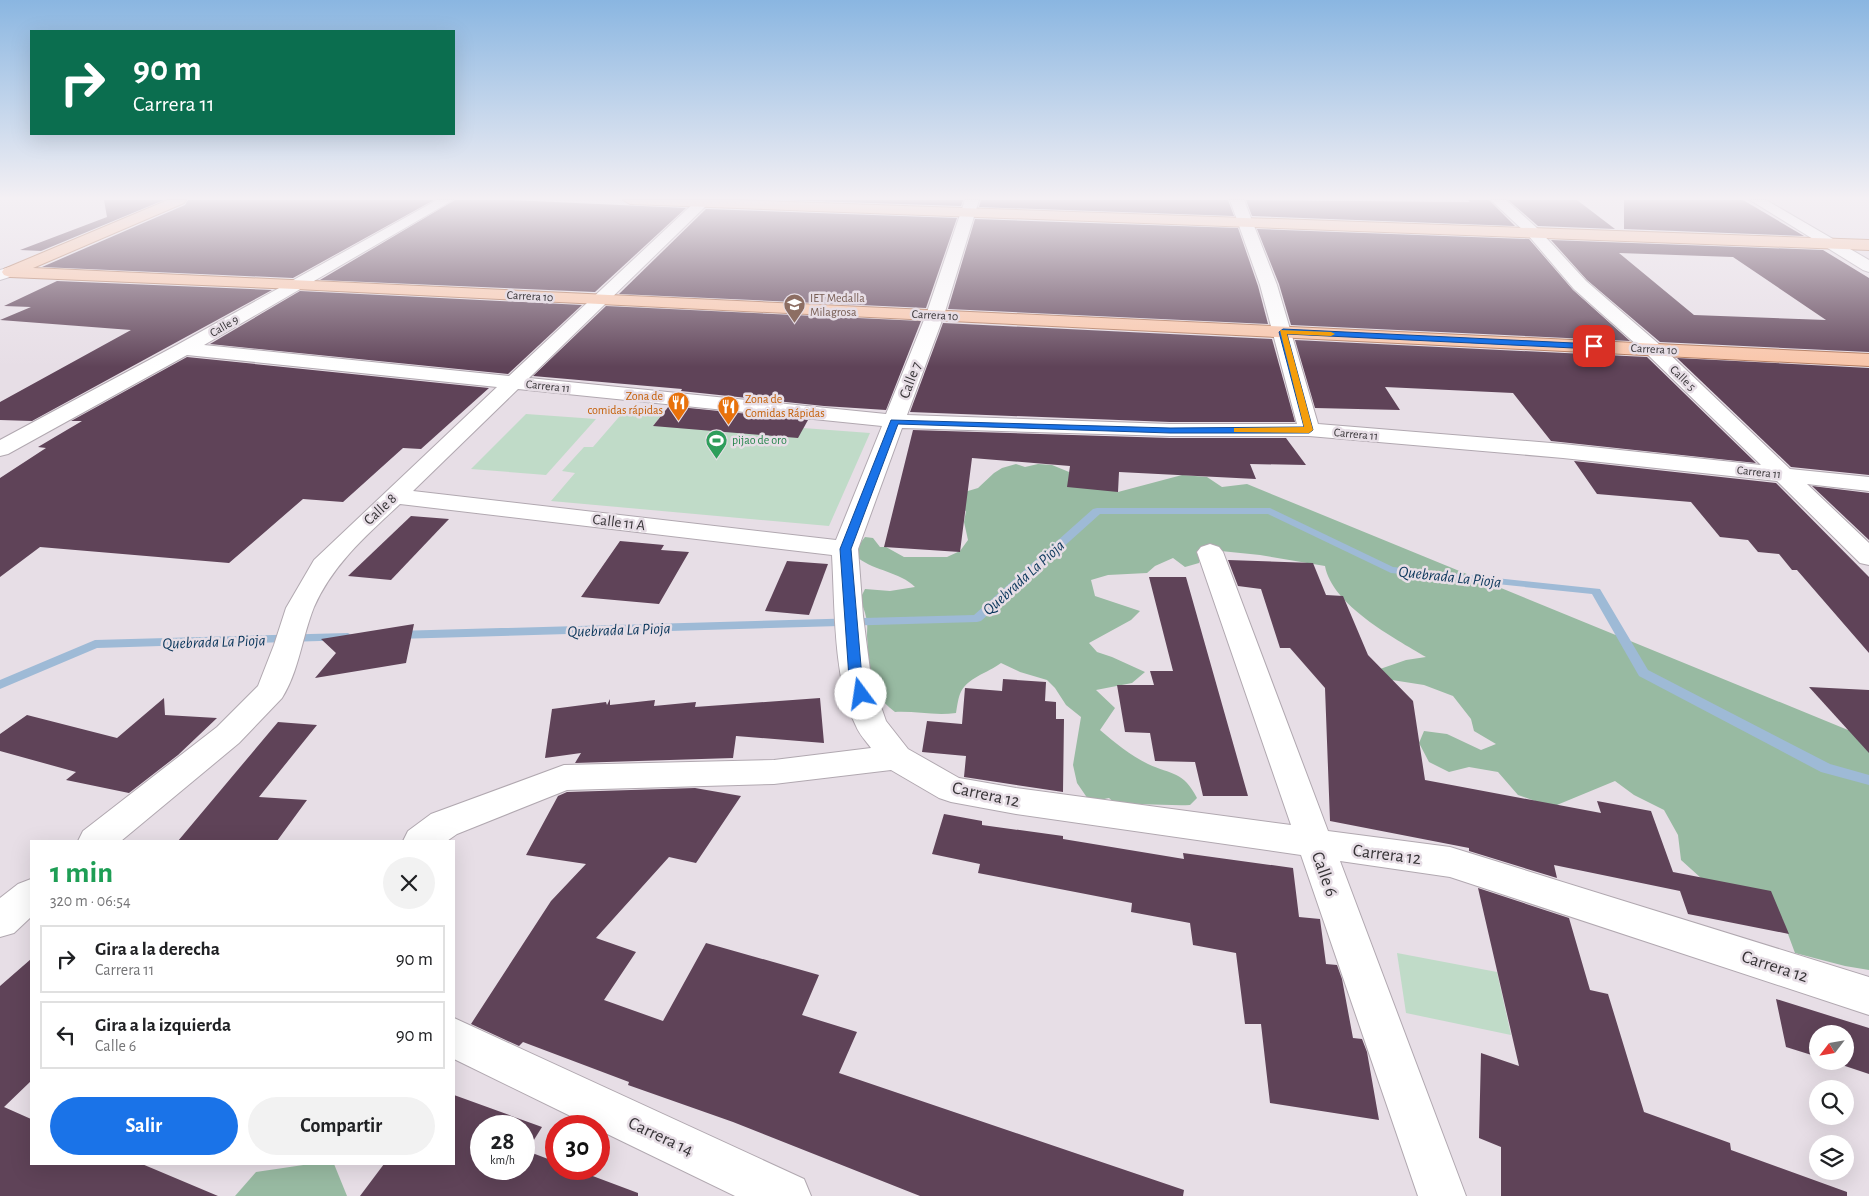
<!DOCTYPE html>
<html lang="es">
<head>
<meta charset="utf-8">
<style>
	:root { --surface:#fff; --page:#f2f2f2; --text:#202124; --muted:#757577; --line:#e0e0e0; --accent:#1a73e8 }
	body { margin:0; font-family:"Alegreya Sans",sans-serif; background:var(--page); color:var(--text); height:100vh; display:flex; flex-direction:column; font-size:19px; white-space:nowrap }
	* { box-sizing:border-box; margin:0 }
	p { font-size:16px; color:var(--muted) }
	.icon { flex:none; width:28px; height:28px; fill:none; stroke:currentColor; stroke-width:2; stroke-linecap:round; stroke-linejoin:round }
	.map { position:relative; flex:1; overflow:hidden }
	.details { position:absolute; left:30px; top:840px; width:425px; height:325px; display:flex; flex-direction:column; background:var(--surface); border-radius:0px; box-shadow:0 5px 20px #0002 }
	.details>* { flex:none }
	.hud { position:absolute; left:30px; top:30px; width:425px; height:105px; border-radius:0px; box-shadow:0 5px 20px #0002; background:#0b6e4f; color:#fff; overflow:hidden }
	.needle { width:32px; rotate:239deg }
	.controls { position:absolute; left:1809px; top:1025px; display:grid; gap:10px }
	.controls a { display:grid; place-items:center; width:45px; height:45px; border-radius:50%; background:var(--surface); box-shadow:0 5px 20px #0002; font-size:25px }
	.speed { position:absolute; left:470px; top:1115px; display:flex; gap:10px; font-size:25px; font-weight:700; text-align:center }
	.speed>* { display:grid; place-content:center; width:65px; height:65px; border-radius:50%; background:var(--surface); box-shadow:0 5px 20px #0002; line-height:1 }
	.speed small { font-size:12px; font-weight:400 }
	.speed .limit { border:8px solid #d22; background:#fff; color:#111 }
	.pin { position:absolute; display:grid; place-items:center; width:42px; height:42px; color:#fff; margin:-21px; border-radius:10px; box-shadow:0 2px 8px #0006 }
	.me { position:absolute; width:55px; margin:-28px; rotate:346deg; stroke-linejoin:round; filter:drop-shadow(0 0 4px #0008) }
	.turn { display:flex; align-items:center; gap:18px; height:105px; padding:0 20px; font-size:22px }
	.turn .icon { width:65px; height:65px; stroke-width:2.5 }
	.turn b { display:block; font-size:35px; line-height:42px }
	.round { display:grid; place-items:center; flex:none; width:52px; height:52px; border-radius:26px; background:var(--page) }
	.head { display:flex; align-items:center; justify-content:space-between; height:85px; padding:0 20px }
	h1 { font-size:30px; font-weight:700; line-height:38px; color:#1e9e55 }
	.cta { display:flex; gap:10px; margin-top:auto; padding:10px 20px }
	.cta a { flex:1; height:58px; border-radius:30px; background:var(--accent); color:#fff; font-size:20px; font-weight:700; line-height:58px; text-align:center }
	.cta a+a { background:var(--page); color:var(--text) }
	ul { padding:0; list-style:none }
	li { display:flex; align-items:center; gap:15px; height:68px; margin:0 10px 8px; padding:0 10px; border:2px solid var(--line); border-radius:0px }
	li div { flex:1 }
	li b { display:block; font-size:19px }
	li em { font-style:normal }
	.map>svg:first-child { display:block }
	.green { fill:#c0dbc8 }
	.forest { fill:#98baa2 }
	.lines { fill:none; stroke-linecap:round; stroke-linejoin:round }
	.stream { fill:#9ebad6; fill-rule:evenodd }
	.building { fill:#5f4358; fill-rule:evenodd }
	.minor-casing { stroke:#b1a8b0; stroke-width:2 }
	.major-casing { stroke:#b27a5d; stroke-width:2 }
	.minor { fill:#fff; fill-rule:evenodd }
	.major { fill:#f9c6aa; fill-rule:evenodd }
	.route { fill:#1a73e8; stroke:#114b97 }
	.slow { fill:#f59e0b }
	.labels { text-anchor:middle; stroke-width:5; stroke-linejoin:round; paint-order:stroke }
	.far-street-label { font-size:12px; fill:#373437; stroke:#e7dee6 }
	.far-education-label { font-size:12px; fill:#785e54; stroke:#e7dee6; text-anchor:start }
	.far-food-label { font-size:12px; fill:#c56008; stroke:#e7dee6; text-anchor:end }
	.far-leisure-label { font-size:12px; fill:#27864d; stroke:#e7dee6; text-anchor:start }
	.street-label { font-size:15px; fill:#373437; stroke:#e7dee6 }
	.water-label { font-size:16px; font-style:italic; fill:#0a365b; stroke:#e7dee6 }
	.near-street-label { font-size:18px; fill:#373437; stroke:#e7dee6 }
</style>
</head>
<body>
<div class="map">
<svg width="1869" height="1196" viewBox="0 0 1869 1196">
	<rect width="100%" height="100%" fill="#e7dee6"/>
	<!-- green -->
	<g class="green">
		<path d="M625,410L663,413L653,426L803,428L870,433L829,526L551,501L575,473L562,471L584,447H593Z"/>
		<path d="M526,414L596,419L546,475L471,469Z"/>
		<path d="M1397,953L1497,972L1511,1035L1406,1013Z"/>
	</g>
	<!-- forest -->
	<g class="forest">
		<path d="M1016,464L1025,467L1038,464L1052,465L1118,492L1182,475L1207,477L1222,487L1247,484L1848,730L1869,731V970L1845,966L1795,953L1782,918L1701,878L1681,860L1678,835L1664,810L1634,795L1615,781L1552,807L1518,795L1498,772L1469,767L1449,772L1429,762L1419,743L1424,731L1447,734L1481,750L1496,744L1474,731L1471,719L1453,696L1424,685L1392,680L1380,669L1406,660L1426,657C1394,638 1332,605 1325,566L1260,555L1201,549L1199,563L1185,567L1173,558L1155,566L1147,573L1108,575L1091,580L1095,596L1140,611L1131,620L1089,643L1097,652L1112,657L1145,672L1132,683L1096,690L1115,708L1100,730C1115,743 1130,755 1148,764C1172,775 1183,771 1197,798L1190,805C1166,806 1142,802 1118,806L1109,798L1090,802L1077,783L1073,765L1081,717L1066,705L1055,688L1047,680L1020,672L1001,663C988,673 966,678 960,694C958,699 957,707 956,713C935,716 916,711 895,712C864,688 870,672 867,636C867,630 868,623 866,617C865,611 862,605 860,599L865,589L890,591L915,587C900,572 875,571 858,558L857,547L865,537L873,538L880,547H886L904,557H947L960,551L968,540L964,522L966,511L952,507L958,494L978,488L994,473L1002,468Z"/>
		<path d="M310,1164H334L347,1196H235L256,1172Z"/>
	</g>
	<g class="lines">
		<!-- stream -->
		<g class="stream">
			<path d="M1097,508H1270L1393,567L1600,589L1648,670L1830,764L1869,775V785L1821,772L1639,676L1592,594L1391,573L1268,514H1100L981,621L977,622L396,639L390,635L396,631L974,615L1093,509Z"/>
			<path d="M348,633L354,637L352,640L97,648L0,689V680L95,640Z"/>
		</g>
	</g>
	<!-- building -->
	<g class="building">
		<path d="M104,200H164L41,251L20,250L107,217Z"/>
		<path d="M188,200H434L293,278L42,267L185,205Z"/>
		<path d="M455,200H511L686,208L595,292L320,280Z"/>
		<path d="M782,200H963L961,206Z"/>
		<path d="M981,200H1228L1234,216L979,207Z"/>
		<path d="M1246,200L1470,202L1468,200H1489L1515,226L1252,216Z"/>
		<path d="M1508,200H1577L1615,229L1538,226Z"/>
		<path d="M1624,200H1743L1804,236L1624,229Z"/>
		<path d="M706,209L957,218L926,308L619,294Z"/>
		<path d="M975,219L1238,228L1258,286L1268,324L948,309Z"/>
		<path d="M1257,229L1529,239L1573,290L1630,341L1291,325L1279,284Z"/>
		<path d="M1551,240L1823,250L1869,278V352L1660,342L1587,280ZM1619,253L1733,257L1826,320L1694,315Z"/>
		<path d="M57,281L272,290L32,421L0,420V402L131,330L0,320L31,307L4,306Z"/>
		<path d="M300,291L582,305L508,374L210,344Z"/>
		<path d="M606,306L921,321L886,410L824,406L681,391L682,389L533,376Z"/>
		<path d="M943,323L1272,339L1295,422H1170L910,412Z"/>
		<path d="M1295,340L1647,357L1756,463L1551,441L1513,393L1385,387L1400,410L1315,408Z"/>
		<path d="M187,357L489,388L421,449L403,448L343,502L303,499L229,563L40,547L0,577V478L46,448L38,447L82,421H71Z"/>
		<path d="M1677,358L1869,368V475L1791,467Z"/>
		<path d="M669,406L808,420L798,438L653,426Z"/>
		<path d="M913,430L1170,438H1286L1306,465L1250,464L1256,479L1119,472L1118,492L1067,487L1070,466L972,458L960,552L884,547Z"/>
		<path d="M1574,461L1776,483L1869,577V653L1797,570H1792L1779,554L1758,552L1748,540L1720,537L1691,502L1597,494Z"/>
		<path d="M1812,486L1869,493V540Z"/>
		<path d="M411,516L449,519L391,580L348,576Z"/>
		<path d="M620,541L664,545L661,550L689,552L659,604L581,597Z"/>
		<path d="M1228,560L1313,563L1326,595L1343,596L1368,655L1413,701L1425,780L1601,813L1597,801L1651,811L1673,872L1771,891L1789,934L1688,914L1680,891L1554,865L1557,878L1469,851V848L1330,821L1325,688L1290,648H1280L1261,589L1238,586Z"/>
		<path d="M787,561L828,564L809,615L765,611Z"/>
		<path d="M1149,577H1186L1248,796H1203L1195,762L1155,761L1150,733L1125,732L1117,685H1154L1150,671H1173Z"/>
		<path d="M414,624L406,663L315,678L336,653L321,639Z"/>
		<path d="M1003,679L1046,682L1045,701L1056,702V719H1064L1063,792L964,777L966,756L922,752L927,721L962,724L965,688L1002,691Z"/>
		<path d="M1809,687L1869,690V753Z"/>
		<path d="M164,698L165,715L217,718L178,755L129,793L66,780L76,772L0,751V734L27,715L117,738Z"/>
		<path d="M820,698L824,743L736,736L733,758L575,763L581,753L545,758L552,709L606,702L607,705L610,699V705L655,700L654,706L696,702L695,707Z"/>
		<path d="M278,722L317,725L259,797L307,800L277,841H178Z"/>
		<path d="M695,788L741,796L696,863L669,857L596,938L636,952L604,1000L663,1021L706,943L819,975L802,1015L857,1032L839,1073L1184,1190L1183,1196H920L733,1122L628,1085L629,1082L523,1042L519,1046L471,1024L551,901L586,864L526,855L558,796L567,792Z"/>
		<path d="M944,814L982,821V825L1063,836V839L1184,859L1183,853L1293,868L1299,917L1320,919L1326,964L1337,965L1342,979L1353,1038L1362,1039L1367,1052L1379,1120L1270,1103L1261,1024H1245L1236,953L1193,945L1190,923L1131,912L1132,903L978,873L980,864L932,854Z"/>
		<path d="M1478,888L1569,918L1590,990L1608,994L1644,1112L1730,1143L1731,1150L1847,1192V1196H1501V1147L1479,1138L1481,1053L1519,1066Z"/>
		<path d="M31,959V1081L4,1107L31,1119V1164H142L218,1196H0V986Z"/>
		<path d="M1776,999L1869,1028V1074L1830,1061H1845V1034H1818V1057L1786,1047Z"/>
		<path d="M454,1095L542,1127L527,1151L556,1162V1169H574L638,1193V1196H360L384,1164H454ZM481,1126H524V1169H481Z"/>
	</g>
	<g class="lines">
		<defs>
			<g id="minor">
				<path d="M437,200H453L204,345L509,376L697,200H712L529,378L886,414L926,315L965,200H979L944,315L907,415L1170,424H1297L1260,285L1230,200H1244L1277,285L1318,424L1563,444L1761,465L1646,353L1574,289L1528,235L1491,200H1506L1538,229L1586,281L1660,345L1790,469L1869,477V491L1807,484L1869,543V565L1860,563L1777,481L1563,458L1309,436H1170L902,428L858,549L863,616L871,678L886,721L908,749L959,778L1016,788L1291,825L1197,552L1201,547L1210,544L1219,547L1223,552L1328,831L1450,847L1869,977V1015L1450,877L1340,861L1466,1196H1418L1301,855L1016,814L951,802L939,798L891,770L774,784L567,790L457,834L447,841H403L408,831L431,814L564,765L774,760L871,748C866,741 859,734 856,726C833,680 835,606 832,555L400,504C366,536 333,564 314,607C302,637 299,671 282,698L239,743L121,841H78L83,831L217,727L258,686L274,645L286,608L314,560L497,387L187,355L8,454L0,456V440L177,345ZM518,389L882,426L836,540L413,491Z"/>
				<path d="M1750,200H1766L1869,260V272L1863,270Z"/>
				<path d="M10,267L16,269L18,272L16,275L0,280V270Z"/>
				<path d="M31,879V917L14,933L0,937V898L18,884Z"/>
				<path d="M454,1018L804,1179L811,1196H735L599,1130V1126H591L454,1059Z"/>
			</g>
			<g id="major">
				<path d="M168,200H186L184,203L33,268L1869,354V366L296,289L10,277L4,275L2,272L4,269Z"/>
				<path d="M623,200H736L1869,240V250L630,204Z"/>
			</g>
		</defs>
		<!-- minor casing -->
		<use href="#minor" class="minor-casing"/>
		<!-- major casing -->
		<use href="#major" class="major-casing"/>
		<!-- minor -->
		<use href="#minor" class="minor"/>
		<!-- major -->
		<use href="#major" class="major"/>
	</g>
	<!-- sky -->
	<linearGradient id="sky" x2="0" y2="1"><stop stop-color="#8ab6e1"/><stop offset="0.54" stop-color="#f4f0f4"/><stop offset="1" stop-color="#f4f0f4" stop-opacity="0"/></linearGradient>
	<rect width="1869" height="367" fill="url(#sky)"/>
	<!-- route -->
	<path class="route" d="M1283,329L1594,344L1598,346L1594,349L1287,334L1313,430L1309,433H1170L898,424L851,549L862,678L867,694L861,698L856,697L849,678L840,549L891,420L1170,428L1304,427L1279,332Z"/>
	<!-- slow -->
	<path class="slow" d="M1280,330L1331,332L1335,334L1331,336L1287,334L1313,430L1309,433L1234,432V428H1237L1304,427Z"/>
	<!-- icons -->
	<defs>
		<symbol id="school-pin" viewBox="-11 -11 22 30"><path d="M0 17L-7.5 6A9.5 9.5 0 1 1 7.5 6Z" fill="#8d6e63" stroke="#e7dee6"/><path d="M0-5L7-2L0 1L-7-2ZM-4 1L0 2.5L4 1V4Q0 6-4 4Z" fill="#fff"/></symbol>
		<symbol id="restaurant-pin" viewBox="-11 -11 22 30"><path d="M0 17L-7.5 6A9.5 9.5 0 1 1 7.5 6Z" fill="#e8710a" stroke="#e7dee6"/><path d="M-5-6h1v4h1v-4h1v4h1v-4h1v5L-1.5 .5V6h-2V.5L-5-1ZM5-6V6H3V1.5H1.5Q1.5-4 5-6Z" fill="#fff"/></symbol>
		<symbol id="stadium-pin" viewBox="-11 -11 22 30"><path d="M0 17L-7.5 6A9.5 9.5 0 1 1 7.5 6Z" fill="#2e9e5b" stroke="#e7dee6"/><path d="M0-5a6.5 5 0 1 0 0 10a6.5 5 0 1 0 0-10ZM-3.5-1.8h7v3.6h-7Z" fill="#fff"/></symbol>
	</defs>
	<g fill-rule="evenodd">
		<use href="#school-pin" x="782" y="292" width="25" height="34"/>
		<use href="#restaurant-pin" x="666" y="390" width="25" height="34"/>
		<use href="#restaurant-pin" x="716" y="394" width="25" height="34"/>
		<use href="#stadium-pin" x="704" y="428" width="25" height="34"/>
	</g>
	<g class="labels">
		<!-- far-street labels -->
		<g class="far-street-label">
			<text transform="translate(530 296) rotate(3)" y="4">Carrera 10</text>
			<text transform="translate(935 315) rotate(3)" y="4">Carrera 10</text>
			<text transform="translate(224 326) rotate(-30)" y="4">Calle 9</text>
			<text transform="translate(1654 349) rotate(3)" y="4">Carrera 10</text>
			<text transform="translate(1683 378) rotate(44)" y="4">Calle 5</text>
			<text transform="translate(548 386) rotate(6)" y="4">Carrera 11</text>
			<text transform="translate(1356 434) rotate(5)" y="4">Carrera 11</text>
			<text transform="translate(1759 472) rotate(6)" y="4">Carrera 11</text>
		</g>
		<!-- far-education labels -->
		<g class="far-education-label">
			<text x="810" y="302">IET Medalla<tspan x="810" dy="14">Milagrosa</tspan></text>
		</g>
		<!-- far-food labels -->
		<g class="far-food-label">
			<text x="663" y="400">Zona de<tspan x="663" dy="14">comidas rápidas</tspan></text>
			<text x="745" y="403" text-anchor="start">Zona de<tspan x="745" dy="14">Comidas Rápidas</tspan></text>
		</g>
		<!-- far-leisure labels -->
		<g class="far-leisure-label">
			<text x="732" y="444">pijao de oro</text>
		</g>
		<!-- street labels -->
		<g class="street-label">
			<text transform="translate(910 380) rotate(-69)" y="5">Calle 7</text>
			<text transform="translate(380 509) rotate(-43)" y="5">Calle 8</text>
			<text transform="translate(619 522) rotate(7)" y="5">Calle 11 A</text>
		</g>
		<!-- water labels -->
		<g class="water-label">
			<text transform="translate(1450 576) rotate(6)" y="6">Quebrada La Pioja</text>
			<text transform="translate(1023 577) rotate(-42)" y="6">Quebrada La Pioja</text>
			<text transform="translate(619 629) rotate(-2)" y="6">Quebrada La Pioja</text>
			<text transform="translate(214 641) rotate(-2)" y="6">Quebrada La Pioja</text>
		</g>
		<!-- near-street labels -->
		<g class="near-street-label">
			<text transform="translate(986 794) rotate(12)" y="6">Carrera 12</text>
			<text transform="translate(1387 854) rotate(7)" y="6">Carrera 12</text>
			<text transform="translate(1325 874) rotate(70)" y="6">Calle 6</text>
			<text transform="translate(1775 966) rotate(18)" y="6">Carrera 12</text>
			<text transform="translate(661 1136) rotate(25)" y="6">Carrera 14</text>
		</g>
	</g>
</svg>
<div class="controls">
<a><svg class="needle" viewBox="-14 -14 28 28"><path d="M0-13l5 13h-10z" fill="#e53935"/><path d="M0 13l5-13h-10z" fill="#757577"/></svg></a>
<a><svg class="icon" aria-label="search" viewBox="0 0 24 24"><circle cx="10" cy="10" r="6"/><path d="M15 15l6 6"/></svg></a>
<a><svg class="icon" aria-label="layers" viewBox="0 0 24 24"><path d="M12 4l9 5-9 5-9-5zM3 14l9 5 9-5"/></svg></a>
</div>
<div class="speed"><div>28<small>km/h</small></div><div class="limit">30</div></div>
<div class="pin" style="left:1594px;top:346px;background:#d93025"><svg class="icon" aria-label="arrive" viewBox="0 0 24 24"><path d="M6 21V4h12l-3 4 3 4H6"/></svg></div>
<svg class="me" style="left:861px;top:694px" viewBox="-20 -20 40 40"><circle r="19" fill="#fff"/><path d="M0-13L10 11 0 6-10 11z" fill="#1a73e8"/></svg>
<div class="hud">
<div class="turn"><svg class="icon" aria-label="right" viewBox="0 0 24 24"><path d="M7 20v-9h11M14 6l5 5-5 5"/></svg><div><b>90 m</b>Carrera 11</div></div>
</div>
<section class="details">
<div class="head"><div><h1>1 min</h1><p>320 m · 06:54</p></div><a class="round"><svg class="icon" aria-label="close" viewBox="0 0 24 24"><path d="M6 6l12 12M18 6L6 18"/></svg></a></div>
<ul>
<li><svg class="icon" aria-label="right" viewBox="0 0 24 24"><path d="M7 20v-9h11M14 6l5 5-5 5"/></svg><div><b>Gira a la derecha</b><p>Carrera 11</p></div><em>90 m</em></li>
<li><svg class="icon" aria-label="left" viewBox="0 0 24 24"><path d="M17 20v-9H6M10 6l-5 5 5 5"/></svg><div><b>Gira a la izquierda</b><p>Calle 6</p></div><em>90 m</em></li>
</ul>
<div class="cta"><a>Salir</a><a>Compartir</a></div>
</section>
</div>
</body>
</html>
